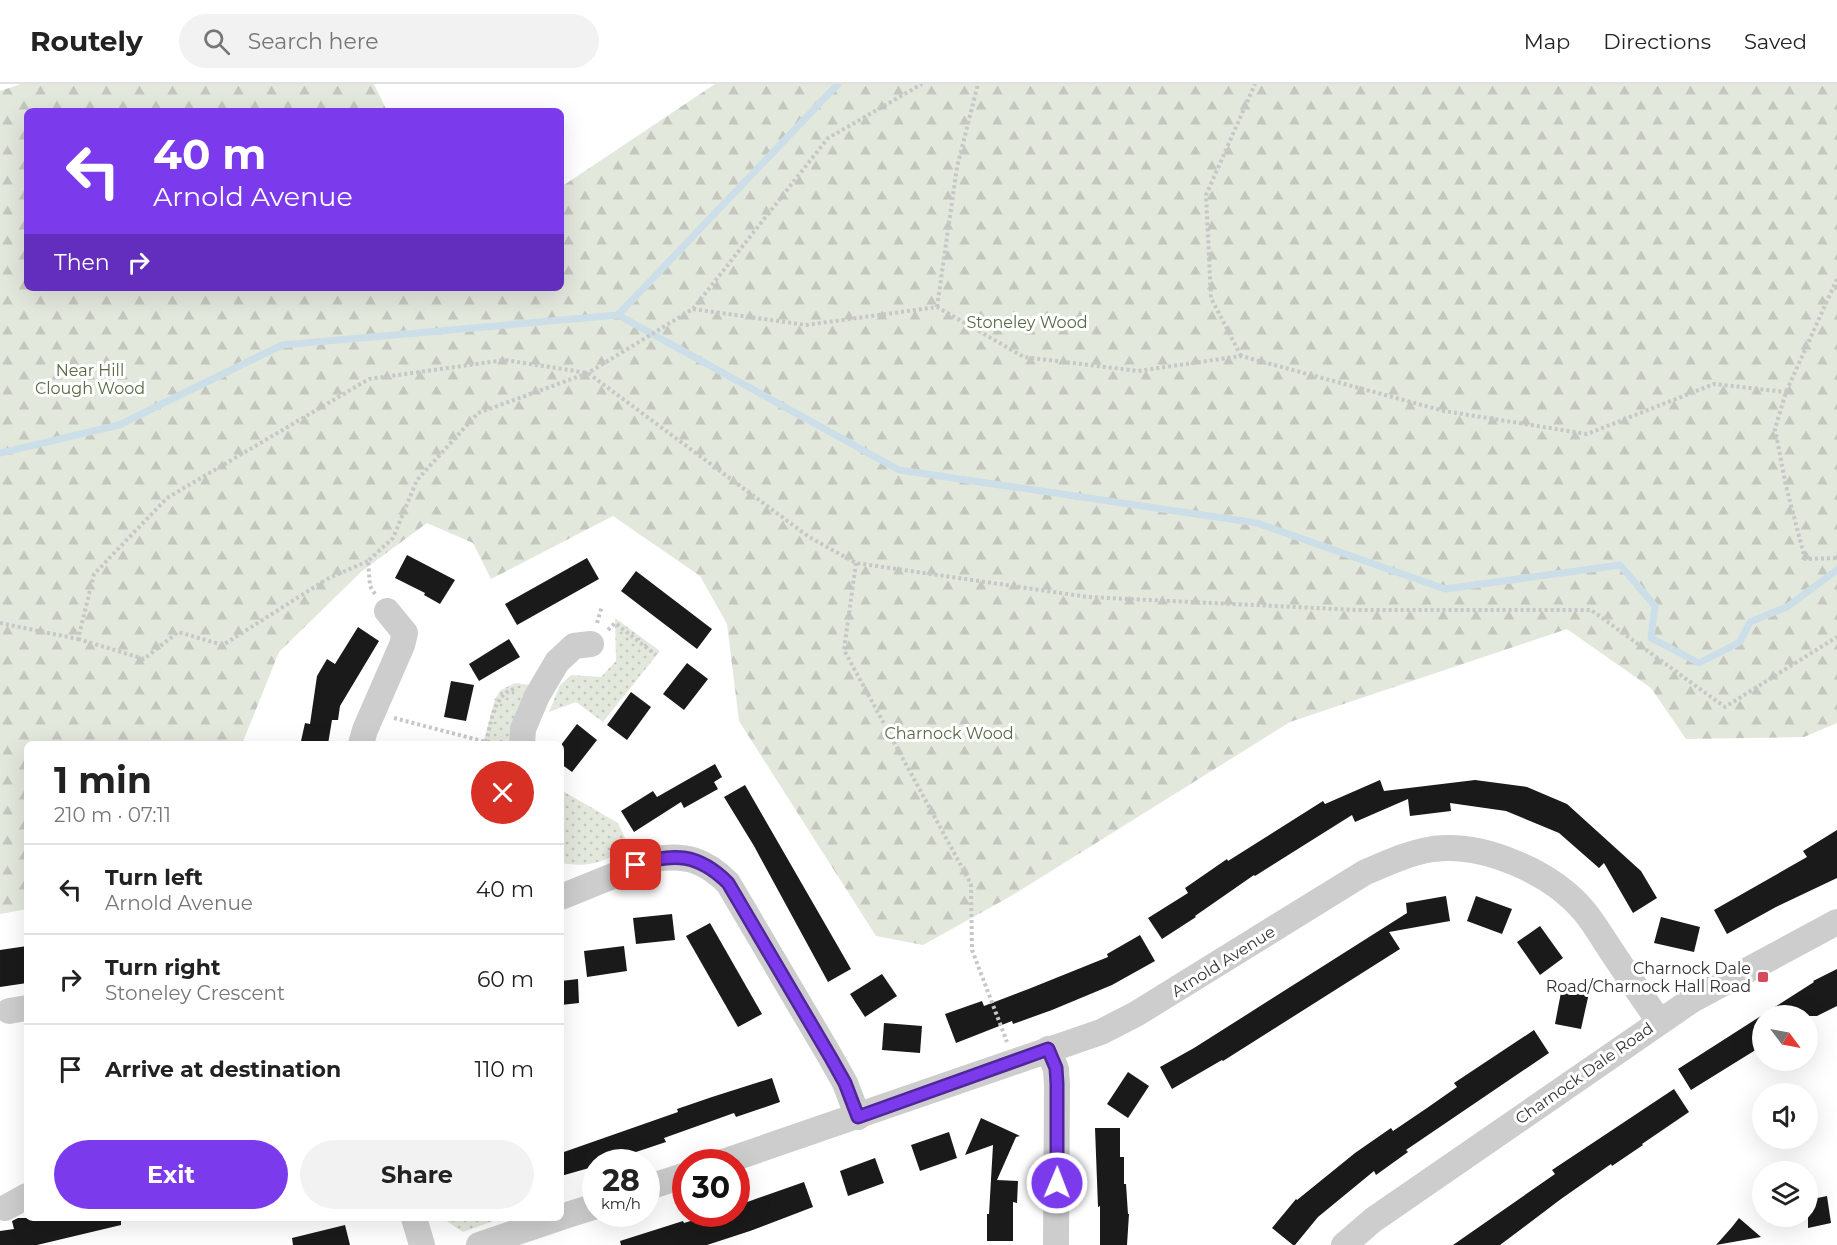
<!DOCTYPE html>
<html lang="en">
<head>
<meta charset="utf-8">
<style>
	:root { --surface:#fff; --page:#f2f2f2; --text:#222; --muted:#767676; --line:#e0e0e0; --accent:#7c3aed }
	body { margin:0; font-family:Montserrat,sans-serif; background:var(--page); color:var(--text); height:100vh; display:flex; flex-direction:column; font-size:22px; white-space:nowrap }
	* { box-sizing:border-box; margin:0 }
	p { font-size:20px; color:var(--muted) }
	.icon { flex:none; width:33px; height:33px; fill:none; stroke:currentColor; stroke-width:2; stroke-linecap:round; stroke-linejoin:round }
	.map { position:relative; flex:1; overflow:hidden }
	.sheet { position:absolute; left:24px; top:657px; width:540px; height:480px; display:flex; flex-direction:column; background:var(--surface); border-radius:9px; box-shadow:0 6px 24px #0002 }
	.sheet>* { flex:none }
	.hud { position:absolute; left:24px; top:24px; width:540px; height:183px; border-radius:9px; box-shadow:0 6px 24px #0002; background:#7c3aed; color:#fff; overflow:hidden }
	.needle { width:39px; rotate:122deg }
	.tools { position:absolute; left:1752px; top:921px; display:grid; gap:12px }
	.tools a { display:grid; place-items:center; width:66px; height:66px; border-radius:50%; background:var(--surface); box-shadow:0 6px 24px #0002; font-size:30px }
	.speed { position:absolute; left:582px; top:1065px; display:flex; gap:12px; font-size:30px; font-weight:700; text-align:center }
	.speed>* { display:grid; place-content:center; width:78px; height:78px; border-radius:50%; background:var(--surface); box-shadow:0 6px 24px #0002; line-height:1 }
	.speed small { font-size:15px; font-weight:400 }
	.speed .limit { border:9px solid #d22; background:#fff; color:#111 }
	.pin { position:absolute; display:grid; place-items:center; width:51px; height:51px; color:#fff; margin:-26px; border-radius:12px; box-shadow:0 3px 9px #0006 }
	.me { position:absolute; width:66px; margin:-33px; rotate:1deg; stroke-linejoin:round; filter:drop-shadow(0 0 4px #0008) }
	.turn { display:flex; align-items:center; gap:21px; height:126px; padding:0 30px; font-size:27px }
	.turn .icon { width:78px; height:78px; stroke-width:2.5 }
	.turn b { display:block; font-size:42px; line-height:51px }
	.then { display:flex; align-items:center; height:57px; padding:0 30px; background:#0003; gap:12px; font-size:22px }
	.round { display:grid; place-items:center; flex:none; width:63px; height:63px; border-radius:32px; background:var(--page) }
	.summary { display:flex; align-items:center; justify-content:space-between; height:102px; padding:0 30px }
	h1 { font-size:36px; font-weight:700; line-height:45px }
	.primary-button { display:flex; gap:12px; margin-top:auto; padding:12px 30px }
	.primary-button a { flex:1; height:69px; border-radius:36px; background:var(--accent); color:#fff; font-size:24px; font-weight:700; line-height:69px; text-align:center }
	.primary-button a+a { background:var(--page); color:var(--text) }
	ul { padding:0; list-style:none }
	li { display:flex; align-items:center; gap:18px; height:90px; padding:0 30px; border-top:2px solid var(--line) }
	li div { flex:1 }
	li b { display:block; font-size:22px }
	li em { font-style:normal }
	header { display:flex; align-items:center; gap:36px; box-sizing:border-box; height:84px; padding:0 30px; background:var(--surface); border-bottom:2px solid var(--line) }
	header strong { font-size:28px }
	nav { display:flex; gap:33px; margin-inline-start:auto; font-size:21px }
	.search { width:420px; height:54px; background:var(--page); display:flex; align-items:center; gap:15px; box-sizing:border-box; padding:0 21px; border-radius:33px; color:var(--muted); font-size:22px }
	.map>svg:first-child { display:block }
	.grass { fill:url(#grass-dots) }
	.forest { fill:url(#forest-firs) }
	.lines { fill:none; stroke-linecap:round; stroke-linejoin:round }
	.stream { stroke:#ccdee7; stroke-width:7 }
	.building { fill:#1a1a1a }
	.path { stroke:#c7c7c7; stroke-width:4; stroke-dasharray:3 3; stroke-linecap:butt }
	.minor { stroke:#cdcdcd; stroke-width:26 }
	.route-casing { stroke:#51269a; stroke-width:15 }
	.route { stroke:#7c3aed; stroke-width:10 }
	.poi-dot { fill:#d44a5b; stroke:#fff; stroke-width:2 }
	.labels { text-anchor:middle; stroke-width:6; stroke-linejoin:round; paint-order:stroke }
	.park-label { font-size:16px; fill:#586b44; stroke:#fff }
	.street-label { font-size:16px; fill:#333; stroke:#fff }
	.poi-label { font-size:16px; fill:#333; stroke:#fff; text-anchor:end }
</style>
</head>
<body>
<header>
<strong>Routely</strong>
<div class="search"><svg class="icon" aria-label="search" viewBox="0 0 24 24"><circle cx="10" cy="10" r="6"/><path d="M15 15l6 6"/></svg>Search here</div>
<nav><a>Map</a><a>Directions</a><a>Saved</a></nav>
</header>
<div class="map">
<svg width="1837" height="1161" viewBox="0 0 1837 1161">
	<defs>
		<pattern id="grass-dots" width="8" height="8" patternUnits="userSpaceOnUse" patternTransform="scale(1.5)"><rect width="8" height="8" fill="#e3e8dd"/><path d="M2 2h.1M6 6h.1" fill="none" stroke="#c3c7be" stroke-width="1.8" stroke-linecap="round"/></pattern>
		<pattern id="forest-firs" width="22" height="20" patternUnits="userSpaceOnUse" patternTransform="scale(1.5)"><rect width="22" height="20" fill="#e3e8dd"/><path d="M5 1l3.5 6h-7zM16 11l3.5 6h-7z" fill="#c3c7be"/></pattern>
	</defs>
	<rect width="100%" height="100%" fill="#fff"/>
	<!-- grass -->
	<g class="grass">
		<path d="M615,534L660,567L603,638L576,618L549,628L560,601L571,591L601,593L616,577Z"/>
		<path d="M515,599L530,601L513,660H483L495,615L501,606Z"/>
		<path d="M561,706L618,739L629,762C606,778 589,784 561,779Z"/>
		<path d="M442,1134H502L463,1148Z"/>
	</g>
	<!-- forest -->
	<path class="forest" d="M21,0H374L387,27H27V204H561V103L715,0H1837V639L1804,653L1686,655L1651,604L1567,545L1290,638L1011,812L923,861L876,852L739,637L727,540L700,492L613,432L491,495L473,459L427,439L362,487L279,568L242,660H27V825L0,830V7Z"/>
	<g class="lines">
		<!-- stream -->
		<g class="stream">
			<path d="M618,231L838,0"/>
			<path d="M0,369L119,341L282,261L618,231L899,386L1257,439L1445,505L1620,481L1655,522L1651,554L1699,579L1740,558L1750,538L1787,523L1837,486"/>
		</g>
	</g>
	<!-- building -->
	<g class="building">
		<path d="M407,471L455,496L440,520L424,511L425,509L395,494Z"/>
		<path d="M587,474L599,495L517,541L505,520Z"/>
		<path d="M636,487L712,545L697,565L621,507Z"/>
		<path d="M358,543L379,557L340,622L338,636H332L328,660L301,657L305,639L310,640L317,592L327,575L335,580Z"/>
		<path d="M509,555L520,573L479,597L469,580Z"/>
		<path d="M687,579L708,595L684,626L663,610Z"/>
		<path d="M451,597L474,601L466,637L444,633Z"/>
		<path d="M631,608L651,623L627,656L607,641Z"/>
		<path d="M577,640L597,656L572,688L561,680V661Z"/>
		<path d="M715,680L722,693L714,698L718,705L684,724L681,718L634,748L621,727L653,707L657,713Z"/>
		<path d="M1380,696L1384,707L1475,696L1527,703L1567,720L1641,787L1657,814L1633,829L1604,779L1599,784L1559,749L1506,727L1450,719L1451,727L1410,732L1408,715L1355,738L1352,731L1255,792L1254,791L1195,832L1196,833L1162,855L1148,834L1188,809L1185,804L1227,775L1228,777L1323,717L1325,720Z"/>
		<path d="M745,701L851,885L828,898L754,762L724,713Z"/>
		<path d="M1837,746V794L1776,823L1727,850L1714,826L1807,773L1803,767Z"/>
		<path d="M1446,812L1450,837L1389,848L1400,865L1223,977L1222,976L1172,1005L1160,983L1194,964L1407,829L1406,819Z"/>
		<path d="M1476,812L1512,825L1502,850L1467,837Z"/>
		<path d="M672,830L675,856L636,860L633,834Z"/>
		<path d="M1661,833L1700,843L1694,868L1654,859Z"/>
		<path d="M710,839L762,930L738,943L686,852Z"/>
		<path d="M1540,842L1563,874L1540,891L1517,858Z"/>
		<path d="M1140,851L1155,877L1112,901L1052,926L1013,940L1012,937L956,959L945,930L982,917L984,922L1031,904L1108,873L1107,870Z"/>
		<path d="M27,862V899L0,903V866Z"/>
		<path d="M624,862L627,887L587,893L584,867Z"/>
		<path d="M1837,885V922L1817,932H1762V962L1691,1006L1678,985L1814,898L1813,897Z"/>
		<path d="M882,890L897,912L865,933L850,910Z"/>
		<path d="M578,895L579,919L561,921V897Z"/>
		<path d="M1562,903L1589,909L1581,945L1555,940Z"/>
		<path d="M884,939L922,942L920,969L882,966Z"/>
		<path d="M1534,946L1549,969L1406,1066L1408,1068L1376,1091L1374,1087L1318,1133L1295,1161H1293L1272,1144L1296,1115L1297,1116L1355,1069L1391,1044L1393,1047L1427,1024L1457,1003L1454,999Z"/>
		<path d="M1128,988L1149,1002L1128,1034L1107,1020Z"/>
		<path d="M772,994L780,1018L736,1033L734,1029L664,1054L666,1058L606,1078H596V1082L561,1092V1069L678,1028L677,1025L712,1013Z"/>
		<path d="M1674,1005L1689,1028L1642,1060L1643,1061L1612,1082L1611,1080L1561,1115L1500,1161H1453L1555,1090L1552,1086Z"/>
		<path d="M981,1034L1020,1052L1016,1053L997,1096L1018,1097L1017,1119L1013,1118V1157H987V1130H989L993,1061L965,1071Z"/>
		<path d="M1095,1044H1120V1073H1124V1100H1126L1128,1130H1129L1127,1161H1100V1122L1098,1123Z"/>
		<path d="M949,1048L957,1074L920,1087L911,1061Z"/>
		<path d="M875,1074L884,1099L848,1112L840,1087Z"/>
		<path d="M804,1098L813,1123L750,1147L707,1161H621L620,1157L683,1137L684,1139L713,1130H736V1122Z"/>
		<path d="M1827,1112L1831,1139L1808,1144V1116Z"/>
		<path d="M18,1134H121V1141L37,1161H0V1147L14,1145L12,1137Z"/>
		<path d="M1739,1134L1761,1153L1716,1161L1732,1143Z"/>
		<path d="M345,1141L350,1161H293L292,1154Z"/>
	</g>
	<g class="lines">
		<!-- path -->
		<g class="path">
			<path d="M1837,195L1786,308L1775,345L1786,402L1805,475L1837,474"/>
			<path d="M937,223L957,83L978,0"/>
			<path d="M693,225L806,241L937,223L1024,273L1138,287L1241,272L1444,327L1587,350L1714,300L1786,308"/>
			<path d="M1241,272L1211,214L1206,111L1255,0"/>
			<path d="M856,479L844,566L971,800L972,866L1007,958"/>
			<path d="M375,510L370,502L368,477L393,454L417,396L478,329L588,289L693,225L828,54L922,0"/>
			<path d="M0,539L78,555L94,490L167,414L369,295L505,276L588,289L809,453L856,479L1088,513L1357,526H1591L1725,623L1837,553"/>
			<path d="M597,539L602,522"/>
			<path d="M608,546L615,539L656,571"/>
			<path d="M78,555L144,575L178,548L223,561L327,495L368,477"/>
			<path d="M394,634L486,658"/>
			<path d="M486,658C491,641 493,609 515,605"/>
		</g>
		<!-- minor -->
		<g class="minor">
			<path d="M361,660L365,646L402,561L405,549L387,527"/>
			<path d="M522,660L523,645L537,612L557,578L574,562L591,560"/>
			<path d="M561,813L655,775C687,770 706,777 728,799L831,974L845,999L858,1033"/>
			<path d="M9,927L27,924"/>
			<path d="M1048,965L1056,985L1057,1001L1056,1161"/>
			<path d="M723,1078L1101,948L1136,930L1364,789C1387,779 1408,769 1433,765C1484,758 1552,789 1584,827C1594,839 1602,853 1610,865C1626,889 1642,913 1659,937"/>
			<path d="M646,1104L686,1091"/>
			<path d="M5,1124L27,1112"/>
			<path d="M561,1133L596,1122"/>
			<path d="M414,1134L422,1161"/>
			<path d="M479,1161L559,1134"/>
			<path d="M1344,1161L1373,1136L1692,916L1837,838"/>
		</g>
	</g>
	<g class="lines">
		<defs>
			<path id="route" d="M636,781C674,768 699,770 728,799L831,974L845,999L858,1033L1048,965L1056,984L1057,1000V1099"/>
		</defs>
		<!-- route casing -->
		<use href="#route" class="route-casing"/>
		<!-- route -->
		<use href="#route" class="route"/>
	</g>
	<!-- markers -->
	<rect class="poi-dot" x="1757" y="887" width="12" height="12" rx="3"/>
	<g class="labels">
		<!-- park labels -->
		<g class="park-label">
			<text x="1027" y="244">Stoneley Wood</text>
			<text x="90" y="292">Near Hill<tspan x="90" dy="18">Clough Wood</tspan></text>
			<text x="949" y="655">Charnock Wood</text>
		</g>
		<!-- street labels -->
		<g class="street-label">
			<text transform="translate(1223 877) rotate(-32)" y="6">Arnold Avenue</text>
			<text transform="translate(1584 989) rotate(-35)" y="6">Charnock Dale Road</text>
		</g>
		<!-- poi labels -->
		<g class="poi-label">
			<text x="1751" y="890">Charnock Dale<tspan x="1751" dy="18">Road/Charnock Hall Road</tspan></text>
		</g>
	</g>
</svg>
<div class="tools">
<a><svg class="needle" viewBox="-14 -14 28 28"><path d="M0-13l5 13h-10z" fill="#e53935"/><path d="M0 13l5-13h-10z" fill="#767676"/></svg></a>
<a><svg class="icon" aria-label="sound" viewBox="0 0 24 24"><path d="M4 9h4l5-4v14l-5-4H4zM17 9q2 3 0 6"/></svg></a>
<a><svg class="icon" aria-label="layers" viewBox="0 0 24 24"><path d="M12 4l9 5-9 5-9-5zM3 14l9 5 9-5"/></svg></a>
</div>
<div class="speed"><div>28<small>km/h</small></div><div class="limit">30</div></div>
<div class="pin" style="left:636px;top:781px;background:#d93025"><svg class="icon" aria-label="arrive" viewBox="0 0 24 24"><path d="M6 21V4h12l-3 4 3 4H6"/></svg></div>
<svg class="me" style="left:1057px;top:1099px" viewBox="-20 -20 40 40"><circle r="17" fill="#7c3aed" stroke="#fff" stroke-width="3"/><path d="M0-11L8 9 0 5-8 9z" fill="#fff"/></svg>
<div class="hud">
<div class="turn"><svg class="icon" aria-label="left" viewBox="0 0 24 24"><path d="M17 20v-9H6M10 6l-5 5 5 5"/></svg><div><b>40 m</b>Arnold Avenue</div></div>
<div class="then">Then<svg class="icon" aria-label="right" viewBox="0 0 24 24"><path d="M7 20v-9h11M14 6l5 5-5 5"/></svg></div>
</div>
<section class="sheet">
<div class="summary"><div><h1>1 min</h1><p>210 m · 07:11</p></div><a class="round" style="background:#d93025;color:#fff"><svg class="icon" aria-label="close" viewBox="0 0 24 24"><path d="M6 6l12 12M18 6L6 18"/></svg></a></div>
<ul>
<li><svg class="icon" aria-label="left" viewBox="0 0 24 24"><path d="M17 20v-9H6M10 6l-5 5 5 5"/></svg><div><b>Turn left</b><p>Arnold Avenue</p></div><em>40 m</em></li>
<li><svg class="icon" aria-label="right" viewBox="0 0 24 24"><path d="M7 20v-9h11M14 6l5 5-5 5"/></svg><div><b>Turn right</b><p>Stoneley Crescent</p></div><em>60 m</em></li>
<li><svg class="icon" aria-label="arrive" viewBox="0 0 24 24"><path d="M6 21V4h12l-3 4 3 4H6"/></svg><div><b>Arrive at destination</b></div><em>110 m</em></li>
</ul>
<div class="primary-button"><a>Exit</a><a>Share</a></div>
</section>
</div>
</body>
</html>
